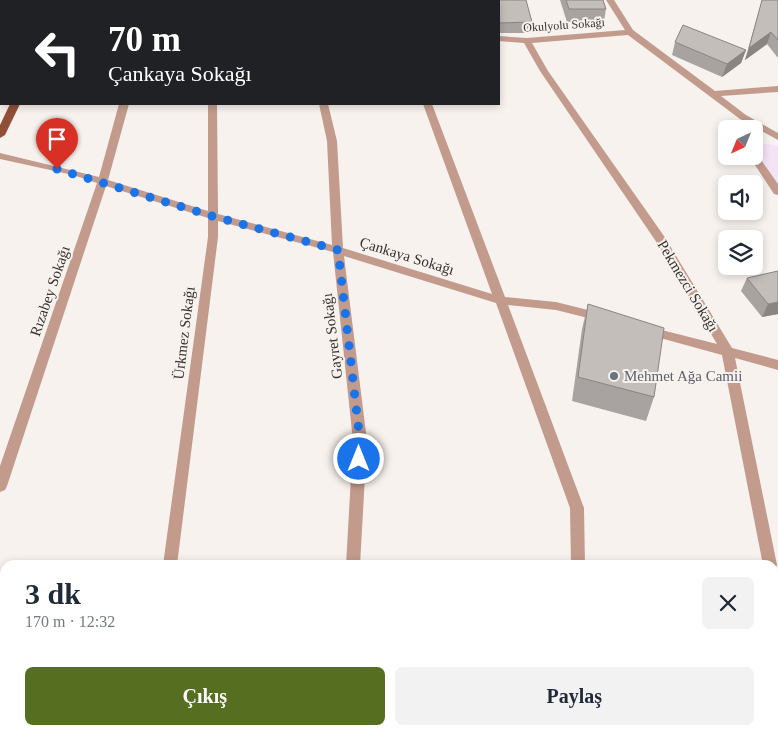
<!DOCTYPE html>
<html lang="tr">
<head>
<meta charset="utf-8">
<style>
	:root { --surface:#fff; --page:#f2f2f3; --text:#1f2937; --muted:#747a83; --accent:#566e1f }
	body { margin:0; font-family:Georgia,serif; background:var(--page); color:var(--text); height:100vh; display:flex; flex-direction:column; font-size:19px; white-space:nowrap }
	* { box-sizing:border-box; margin:0 }
	p { font-size:16px; color:var(--muted) }
	.icon { flex:none; width:28px; height:28px; fill:none; stroke:currentColor; stroke-width:2; stroke-linecap:round; stroke-linejoin:round }
	.map { position:relative; flex:1; overflow:hidden }
	.details { position:absolute; left:0px; top:560px; width:779px; height:175px; display:flex; flex-direction:column; background:var(--surface); border-radius:15px 15px 0 0; box-shadow:0 2px 8px #0003 }
	.details>* { flex:none }
	.banner { position:absolute; left:0px; top:0px; width:500px; height:105px; box-shadow:0 2px 8px #0003; background:#202124; color:#fff; overflow:hidden }
	.needle { width:32px; rotate:223deg }
	.tools { position:absolute; left:718px; top:120px; display:grid; gap:10px }
	.tools a { display:grid; place-items:center; width:45px; height:45px; border-radius:8px; background:var(--surface); box-shadow:0 2px 8px #0003; font-size:25px }
	.pin { position:absolute; display:grid; place-items:center; width:42px; height:42px; color:#fff; margin:-51px -21px; border-radius:50% 50% 50% 0; rotate:-45deg; box-shadow:0 0 5px #0007 }
	.pin .icon { rotate:45deg }
	.me { position:absolute; width:55px; margin:-28px; rotate:0deg; stroke-linejoin:round; filter:drop-shadow(0 0 4px #0008) }
	.turn { display:flex; align-items:center; gap:18px; height:105px; padding:0 25px; font-size:22px }
	.turn .icon { width:65px; height:65px; stroke-width:2.5 }
	.turn b { display:block; font-size:35px; line-height:42px }
	.round { display:grid; place-items:center; flex:none; width:52px; height:52px; border-radius:8px; background:var(--page) }
	.headline { display:flex; align-items:center; justify-content:space-between; height:85px; padding:0 25px }
	h1 { font-size:30px; font-weight:700; line-height:38px }
	.button { display:flex; gap:10px; margin-top:auto; padding:10px 25px }
	.button a { flex:1; height:58px; border-radius:8px; background:var(--accent); color:#fff; font-size:20px; font-weight:700; line-height:58px; text-align:center }
	.button a+a { background:var(--page); color:var(--text) }
	.map>svg:first-child { display:block }
	.education { fill:#f4e3f5 }
	.lines { fill:none; stroke-linecap:round; stroke-linejoin:round }
	.minor { fill:#c29b8d; fill-rule:evenodd }
	.major { fill:#924f37; fill-rule:evenodd }
	.wall { fill:#a8a3a0 }
	.shaded-wall { fill:#888582 }
	.building { fill:#c3beba; stroke:#888582 }
	.route { stroke:#1a73e8; stroke-width:9; stroke-dasharray:0 16.2 }
	.worship-dot { fill:#6b7280; stroke:#f8f2ee; stroke-width:2 }
	.labels { text-anchor:middle; stroke-width:4; stroke-linejoin:round; paint-order:stroke }
	.far-street-label { font-size:12px; fill:#343230; stroke:#f8f2ee }
	.street-label { font-size:15px; fill:#343230; stroke:#f8f2ee }
	.worship-label { font-size:15px; fill:#5b616d; stroke:#f8f2ee; text-anchor:start }
</style>
</head>
<body>
<div class="map">
<svg width="778" height="735" viewBox="0 0 778 735">
	<rect width="100%" height="100%" fill="#f8f2ee"/>
	<!-- education -->
	<path class="education" d="M770,144L778,146V185L767,170L757,145Z"/>
	<g class="lines">
		<!-- minor -->
		<g class="minor">
			<rect x="200" y="0" width="8" height="1"/>
			<rect x="314" y="0" width="8" height="1"/>
			<path d="M384,0H399L400,1H385Z"/>
			<rect x="428" y="0" width="8" height="1"/>
			<path d="M606,0H614L633,30L715,91L778,86V92L721,96L746,115L778,133V140L740,119L628,35L532,43L548,71L664,236L732,348L778,360V370L735,358L777,565L774,570V565H763L722,355L642,333L640,330L646,326L717,344L655,240L540,71L524,43L499,41V36L527,38L625,30Z"/>
			<path d="M119,104H129L108,180L208,211V104H217L218,214L332,245L327,141L319,104H328L337,141L343,248L492,294L423,104H432L505,297L556,302L604,314L606,317L600,321L556,310L508,305L584,508L585,565H571L570,508L496,303L344,256L367,441L360,565H346L353,441L333,252L218,221V237L177,565H163L208,237V218L106,186L7,486L5,490L0,492V466L97,183L73,175L0,159V153L99,177Z"/>
			<path d="M754,153L757,154L778,184V195L774,194L749,156H754Z"/>
			<path d="M774,575L778,577V610L774,609Z"/>
			<path d="M0,612L5,613V627L0,626Z"/>
			<path d="M346,730H373L376,735H349Z"/>
			<path d="M545,730H563L562,735H544Z"/>
		</g>
		<!-- major -->
		<path class="major" d="M10,104H20L5,135L0,138V125Z"/>
	</g>
	<!-- wall -->
	<g class="wall">
		<path d="M483,0H526L532,22L530,33H499V1H483Z"/>
		<path d="M560,0H603L606,9L604,21L567,22Z"/>
		<path d="M762,0H778V58L767,44L745,60Z"/>
		<path d="M675,42L746,50L741,63L722,77L672,55Z"/>
		<path d="M747,278L778,314L762,317L741,291Z"/>
		<path d="M588,304L654,397L646,421L572,401L582,329Z"/>
	</g>
	<!-- shaded-wall -->
	<g class="shaded-wall">
		<path d="M0,0H11V1H1V55L0,58Z"/>
		<path d="M771,32L767,44L745,60L749,48Z"/>
		<path d="M746,50L741,63L722,77L727,64Z"/>
		<path d="M778,302V314L762,317L768,304Z"/>
	</g>
	<!-- building -->
	<g class="building">
		<path d="M486,0H526L532,22L499,23V1H486Z"/>
		<path d="M566,0H603L606,9H569Z"/>
		<path d="M762,0H778V40L771,32L749,48Z"/>
		<path d="M683,25L746,50L727,64L675,42Z"/>
		<path d="M778,271V302L768,304L747,278Z"/>
		<path d="M588,304L664,328L654,397L578,377Z"/>
	</g>
	<g class="lines">
		<!-- route -->
		<path class="route" d="M57,169L212,216L338,250L360,441L359,459"/>
	</g>
	<!-- markers -->
	<circle class="worship-dot" cx="614" cy="376" r="5"/>
	<g class="labels">
		<!-- far-street labels -->
		<g class="far-street-label">
			<text transform="translate(564 25) rotate(-4)" y="4">Okulyolu Sokağı</text>
		</g>
		<!-- street labels -->
		<g class="street-label">
			<text transform="translate(407 256) rotate(17)" y="5">Çankaya Sokağı</text>
			<text transform="translate(688 286) rotate(59)" y="5">Pekmezci Sokağı</text>
			<text transform="translate(50 291) rotate(-71)" y="5">Rızabey Sokağı</text>
			<text transform="translate(184 333) rotate(-83)" y="5">Ürkmez Sokağı</text>
			<text transform="translate(332 336) rotate(-97)" y="5">Gayret Sokağı</text>
		</g>
		<!-- worship labels -->
		<g class="worship-label">
			<text x="624" y="381">Mehmet Ağa Camii</text>
		</g>
	</g>
</svg>
<div class="tools">
<a><svg class="needle" viewBox="-14 -14 28 28"><path d="M0-13l5 13h-10z" fill="#e53935"/><path d="M0 13l5-13h-10z" fill="#747a83"/></svg></a>
<a><svg class="icon" aria-label="sound" viewBox="0 0 24 24"><path d="M4 9h4l5-4v14l-5-4H4zM17 9q2 3 0 6"/></svg></a>
<a><svg class="icon" aria-label="layers" viewBox="0 0 24 24"><path d="M12 4l9 5-9 5-9-5zM3 14l9 5 9-5"/></svg></a>
</div>
<div class="pin" style="left:57px;top:169px;background:#d93025"><svg class="icon" aria-label="arrive" viewBox="0 0 24 24"><path d="M6 21V4h12l-3 4 3 4H6"/></svg></div>
<svg class="me" style="left:359px;top:459px" viewBox="-20 -20 40 40"><circle r="17" fill="#1a73e8" stroke="#fff" stroke-width="3"/><path d="M0-11L8 9 0 5-8 9z" fill="#fff"/></svg>
<div class="banner">
<div class="turn"><svg class="icon" aria-label="left" viewBox="0 0 24 24"><path d="M17 20v-9H6M10 6l-5 5 5 5"/></svg><div><b>70 m</b>Çankaya Sokağı</div></div>
</div>
<section class="details">
<div class="headline"><div><h1>3 dk</h1><p>170 m · 12:32</p></div><a class="round"><svg class="icon" aria-label="close" viewBox="0 0 24 24"><path d="M6 6l12 12M18 6L6 18"/></svg></a></div>
<div class="button"><a>Çıkış</a><a>Paylaş</a></div>
</section>
</div>
</body>
</html>
